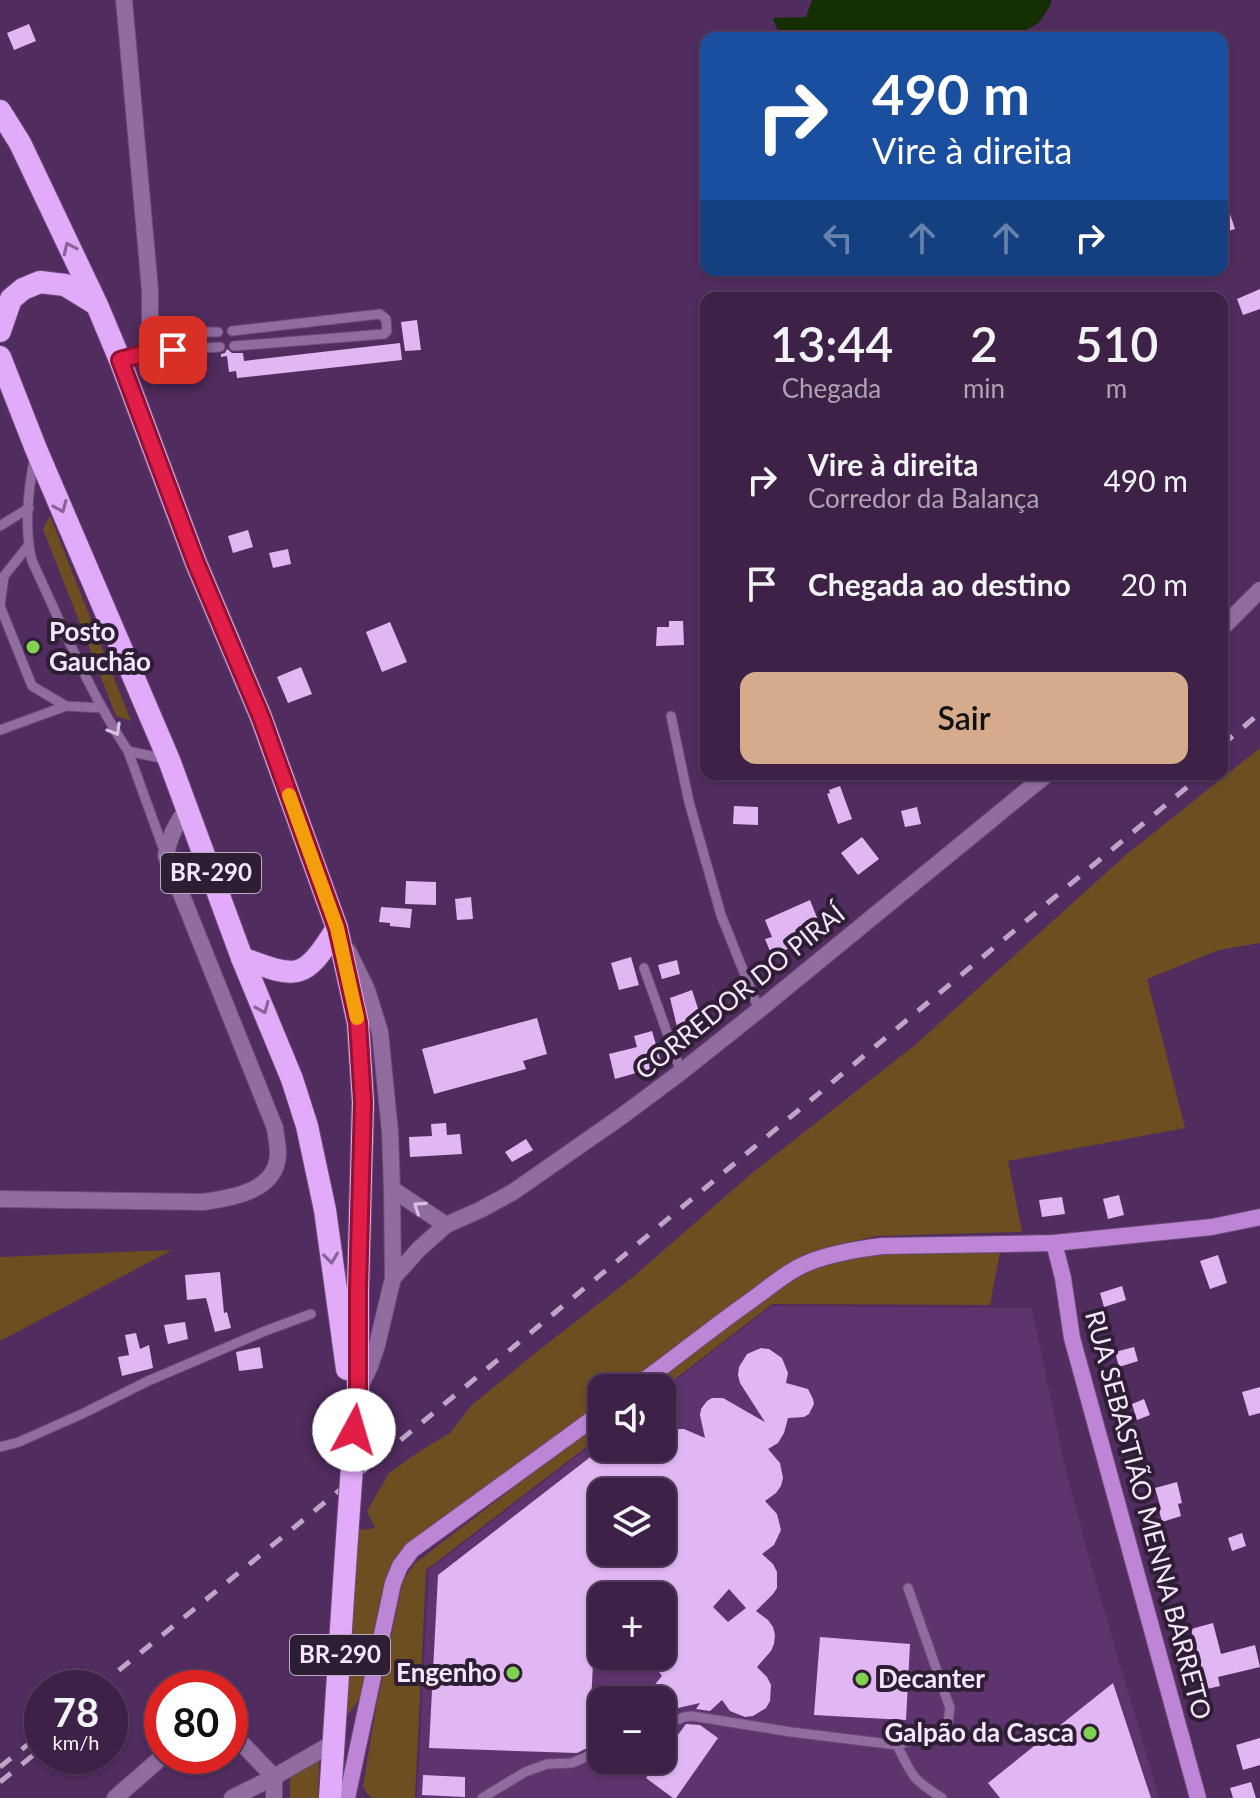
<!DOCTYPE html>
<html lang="pt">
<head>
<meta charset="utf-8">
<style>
	:root { --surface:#3d2147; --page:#482e52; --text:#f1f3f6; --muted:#ada3b4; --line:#563e60; --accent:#d6ab8b }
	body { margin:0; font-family:Lato,sans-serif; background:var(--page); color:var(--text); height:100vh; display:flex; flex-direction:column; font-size:30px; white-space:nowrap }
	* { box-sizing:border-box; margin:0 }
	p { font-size:26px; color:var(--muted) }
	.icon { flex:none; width:44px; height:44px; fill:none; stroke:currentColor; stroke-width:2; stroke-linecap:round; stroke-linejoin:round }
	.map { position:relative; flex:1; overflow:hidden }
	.details { position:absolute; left:700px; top:292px; width:528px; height:488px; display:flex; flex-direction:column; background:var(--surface); border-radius:16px; box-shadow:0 2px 6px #0004,0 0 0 2px var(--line) }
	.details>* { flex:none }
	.hud { position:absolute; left:700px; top:32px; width:528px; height:244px; border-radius:16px; box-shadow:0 2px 6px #0004,0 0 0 2px var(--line); background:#1a4fa0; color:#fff; overflow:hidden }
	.buttons { position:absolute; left:588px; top:1374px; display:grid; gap:16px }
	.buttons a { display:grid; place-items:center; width:88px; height:88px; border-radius:16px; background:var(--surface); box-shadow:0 2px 6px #0004,0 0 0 2px var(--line); font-size:40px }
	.speed { position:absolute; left:24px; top:1670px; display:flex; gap:16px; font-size:40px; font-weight:700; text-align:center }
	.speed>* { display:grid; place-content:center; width:104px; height:104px; border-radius:50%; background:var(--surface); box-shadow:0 2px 6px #0004,0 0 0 2px var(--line); line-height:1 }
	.speed small { font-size:20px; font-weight:400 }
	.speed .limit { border:12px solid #d22; background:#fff; color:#111 }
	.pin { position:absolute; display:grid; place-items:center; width:68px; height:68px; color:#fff; margin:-34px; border-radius:16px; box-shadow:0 4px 12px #0006 }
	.me { position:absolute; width:88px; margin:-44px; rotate:6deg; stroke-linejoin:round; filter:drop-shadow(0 0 6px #0008) }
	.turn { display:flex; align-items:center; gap:28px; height:168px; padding:0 40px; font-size:36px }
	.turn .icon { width:104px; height:104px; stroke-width:2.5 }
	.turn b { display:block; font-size:56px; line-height:68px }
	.lanes { display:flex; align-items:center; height:76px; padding:0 40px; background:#0003; justify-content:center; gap:40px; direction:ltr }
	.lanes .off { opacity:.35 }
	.eta { display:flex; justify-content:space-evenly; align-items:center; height:136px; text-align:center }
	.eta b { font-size:48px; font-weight:600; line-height:56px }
	.action { display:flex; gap:16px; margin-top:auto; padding:16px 40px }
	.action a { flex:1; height:92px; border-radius:16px; background:var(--accent); color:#111; font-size:32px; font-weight:600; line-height:92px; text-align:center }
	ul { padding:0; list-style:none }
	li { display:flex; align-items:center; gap:24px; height:104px; padding:0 40px }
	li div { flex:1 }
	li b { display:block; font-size:30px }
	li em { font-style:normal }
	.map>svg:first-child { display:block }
	.built { fill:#5d346e; fill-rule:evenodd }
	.green { fill:#6c4e21 }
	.water { fill:#143002 }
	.building { fill:#e1b7f3; fill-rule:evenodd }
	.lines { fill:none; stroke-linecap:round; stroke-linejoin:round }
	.service-casing { stroke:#6b4a78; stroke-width:11 }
	.minor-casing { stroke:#6b4a78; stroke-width:18 }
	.tertiary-casing { stroke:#6b4a78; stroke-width:18 }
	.secondary-casing { stroke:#6b4a78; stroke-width:18 }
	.trunk-casing { stroke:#6b4a78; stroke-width:24 }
	.service { stroke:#906c9f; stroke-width:9 }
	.minor { stroke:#906c9f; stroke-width:16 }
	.tertiary { stroke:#906c9f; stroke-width:16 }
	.secondary { stroke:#be84d5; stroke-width:16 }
	.trunk { stroke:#e2abf9; stroke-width:22 }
	.rail { stroke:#bda5c6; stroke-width:5; stroke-dasharray:14 14; stroke-linecap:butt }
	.trunk-bridge-casing { stroke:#6b4a78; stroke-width:24; stroke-linecap:butt }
	.trunk-bridge { stroke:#e2abf9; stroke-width:22 }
	.oneway { stroke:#886496 }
	.oneway2 { stroke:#d7c1e1 }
	.route-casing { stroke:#92132f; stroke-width:20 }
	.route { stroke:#e11d48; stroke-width:14 }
	.slow { stroke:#f59e0b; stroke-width:14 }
	.poi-dot { fill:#80d051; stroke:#2e1e34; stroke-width:3 }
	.labels { text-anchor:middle; stroke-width:8; stroke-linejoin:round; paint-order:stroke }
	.shield { fill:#2e1e34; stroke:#baa9c1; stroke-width:2 }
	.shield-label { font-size:24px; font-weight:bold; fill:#f6e5fd }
	.poi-label { font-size:26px; font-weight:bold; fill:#f6e5fd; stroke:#2e1e34; text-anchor:start }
	.street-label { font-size:26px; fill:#f6e5fd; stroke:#2e1e34 }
</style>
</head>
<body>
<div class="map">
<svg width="1260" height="1798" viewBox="0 0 1260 1798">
	<rect width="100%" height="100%" fill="#512c5f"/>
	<!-- built -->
	<path class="built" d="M772,1306L1032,1308L1064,1463L1090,1561L1159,1798H417L429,1570L602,1437V1448H662V1391ZM602,1492H662V1552H602ZM602,1596H662V1656H602ZM602,1700H662V1760H602Z"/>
	<!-- green -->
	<g class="green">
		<path d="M50,516L131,721L116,716L43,529Z"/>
		<path d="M1260,748V943L1219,950L1147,979L1185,1128L1008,1161L1022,1232L876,1236L816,1250L778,1271L623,1388H602V1404L401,1553L380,1599L361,1697L345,1718L354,1531L375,1528L367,1511L389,1473L420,1451L450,1433L471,1406L534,1354L633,1277L751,1174L915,1045L1127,854Z"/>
		<path d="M172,1250L0,1341V1257Z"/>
		<path d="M864,1252H1000L990,1305L772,1304L662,1389L644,1388L792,1274Z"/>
		<path d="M602,1420V1435L426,1570L415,1798H372L367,1793L363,1786L377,1702L403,1581L414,1564Z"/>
		<path d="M319,1760L318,1798H290V1777Z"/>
	</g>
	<!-- water -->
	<path class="water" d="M812,0H1051V4L1039,23L1011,38H785L776,27L773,18L806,17Z"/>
	<!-- building -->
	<g class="building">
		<path d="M29,24L36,41L14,50L7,33Z"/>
		<path d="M1222,196H1224L1235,229L1222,233Z"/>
		<path d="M1260,289V309L1243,315L1237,299Z"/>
		<path d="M417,320L421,350L405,351L401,322Z"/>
		<path d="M400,343L402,360L237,378L236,371L229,372L227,356L221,357V354L225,353L227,349L232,353H243L244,361Z"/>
		<path d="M248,530L253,547L233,553L228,536Z"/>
		<path d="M288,549L291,564L273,568L269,553Z"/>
		<path d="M669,621H683L684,645L656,646L657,627H669Z"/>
		<path d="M390,622L407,662L382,672L366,632Z"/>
		<path d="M301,667L312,694L288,703L277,677Z"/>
		<path d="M840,786L852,819L838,824L827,794L830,793L829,790Z"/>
		<path d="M734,806L758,807V825L733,824Z"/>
		<path d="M917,807L921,824L905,827L901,811Z"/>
		<path d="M862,837L879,859L858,875L841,853Z"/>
		<path d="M406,881L436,882V905L405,904Z"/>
		<path d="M471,897L473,919L457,920L455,899Z"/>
		<path d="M810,900L823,933L772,956L765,939L772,937L765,920Z"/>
		<path d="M381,907L412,909L410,928L390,926V923L379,922Z"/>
		<path d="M631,957L639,985L619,990L611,963Z"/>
		<path d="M677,960L680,974L662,979L658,965Z"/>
		<path d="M692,990L703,1024L678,1031L670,998Z"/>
		<path d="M537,1018L547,1054L523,1061L526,1069L434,1094L422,1049Z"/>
		<path d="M652,1031L661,1062L649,1065L650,1069L615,1079L609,1054L637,1047L634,1036Z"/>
		<path d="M446,1123L447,1135L460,1134L462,1154L410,1157L409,1137L432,1136L431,1124Z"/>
		<path d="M526,1139L533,1150L512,1162L505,1152Z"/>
		<path d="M1119,1195L1124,1215L1108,1219L1103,1199Z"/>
		<path d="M1062,1197L1065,1214L1042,1217L1039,1200Z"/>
		<path d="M1218,1255L1227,1283L1210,1289L1200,1261Z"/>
		<path d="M220,1272L224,1313L227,1312L231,1328L215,1332L206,1298L187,1300L185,1275Z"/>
		<path d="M1122,1286L1126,1300L1104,1307L1100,1293Z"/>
		<path d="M185,1322L188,1339L168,1344L164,1325Z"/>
		<path d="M136,1333L140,1349L149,1345L153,1368L122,1376L118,1357L129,1355L125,1335Z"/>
		<path d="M260,1347L263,1368L239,1371L236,1352Z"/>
		<path d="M1134,1347L1138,1361L1119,1367L1115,1352Z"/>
		<path d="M761,1348L769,1349L782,1358L788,1373L786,1383L808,1389L813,1399L814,1404L809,1414L804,1417L788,1418L784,1433L778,1443L768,1449L780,1463L783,1478L781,1486L776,1493L765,1501L777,1514L781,1530L774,1545L762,1554L773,1564L777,1572V1588L773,1594L756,1611L768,1620L773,1627L775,1635L774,1644L771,1651L757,1667L767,1677L771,1685L770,1701L766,1708L753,1716L745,1717L730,1711L722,1700L710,1711L696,1709L700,1703L669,1710L662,1709V1700H652V1688L662,1676L654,1665L651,1656H662V1596H602V1598H596L589,1747L577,1753L429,1748L438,1575L602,1448H662L669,1433L679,1429H684L705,1438L700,1415L701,1409L707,1401L712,1398H723L765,1422L740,1383L738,1375L739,1367L747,1354ZM602,1492H667L662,1506V1520L669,1530L662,1538V1552H602ZM729,1589L746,1608L728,1622L713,1607Z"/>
		<path d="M1260,1387V1413L1249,1416L1242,1392Z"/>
		<path d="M1144,1399L1150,1415L1137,1420L1132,1404Z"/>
		<path d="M1177,1482L1182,1503L1178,1504L1181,1516L1162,1522L1159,1510L1161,1509L1155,1488Z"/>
		<path d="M1242,1533L1246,1546L1232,1551L1228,1538Z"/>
		<path d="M1213,1623L1221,1654L1255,1645L1260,1667L1218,1677L1220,1686L1207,1689L1191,1629Z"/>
		<path d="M820,1637L910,1644L906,1720L814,1715Z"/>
		<path d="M1113,1683L1151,1798H1000L988,1783Z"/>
		<path d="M686,1724L700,1725L718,1738L676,1798H673L646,1778L659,1760H662V1756Z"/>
		<path d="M1260,1738V1765L1243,1770L1236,1745Z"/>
		<path d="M423,1775L465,1777V1797L422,1795Z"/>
		<path d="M1251,1782L1256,1798H1233L1230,1788Z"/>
	</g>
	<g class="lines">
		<defs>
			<g id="service">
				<path d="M232,331L380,314L386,319L387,331L384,334L234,346"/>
				<path d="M150,332H218"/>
				<path d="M150,352L220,347"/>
				<path d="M34,460C28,492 24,530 32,561C62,625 89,692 128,751L165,759"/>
				<path d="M0,526L29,508"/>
				<path d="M28,546L4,576L0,606L32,686L66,706L102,708"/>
				<path d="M671,716L689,802L721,915L759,1010"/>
				<path d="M0,730L66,706"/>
				<path d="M128,751L165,853"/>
				<path d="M644,968L681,1072"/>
				<path d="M0,1447L19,1442L84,1413L148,1381L265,1331L311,1314"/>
				<path d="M662,1726L684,1717L692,1716L791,1732L897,1745L940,1732L948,1722L950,1708L908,1588"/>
				<path d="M897,1745C912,1776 912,1779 942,1798"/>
				<path d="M482,1798L525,1772L547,1764L572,1763L602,1750"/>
			</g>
			<g id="minor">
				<path d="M1222,628L1260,590"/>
				<path d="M348,951L367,990L380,1032L390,1132L392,1189L393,1278L377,1345L370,1366L360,1387"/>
				<path d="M392,1189L446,1225"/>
				<path d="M393,1278L419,1249L446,1225L480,1210L513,1192L622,1116L681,1072L759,1010L1047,774"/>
				<path d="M230,1731L274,1777L232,1798"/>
				<path d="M115,1798L163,1756"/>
				<path d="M274,1798V1777L333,1743"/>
			</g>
			<g id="tertiary">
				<path d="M120,360L150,352V290L124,0"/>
				<path d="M0,1199L203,1202C232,1198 277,1191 278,1154C278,1146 276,1137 275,1128L166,856C169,837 176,824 187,809"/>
			</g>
			<g id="secondary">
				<path d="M1054,1243L1063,1278L1072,1338L1198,1798"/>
				<path d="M634,1388C674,1359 713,1327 753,1299C771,1286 789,1270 810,1262C833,1253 858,1249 882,1246L1054,1243L1212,1227L1260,1217"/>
				<path d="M347,1798L393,1583L400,1566L412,1550L602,1412"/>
			</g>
			<g id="trunk">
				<path d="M0,111L20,143L97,305L120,360L196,563L261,717L337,928L358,1023L363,1102L358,1290V1392L354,1408L353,1452"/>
				<path d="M0,331L11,299L23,289L40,282L65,285L96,304"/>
				<path d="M0,357L36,449L169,760L242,958L292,1079L307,1126L325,1210L347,1369"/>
				<path d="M242,958C298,979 304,981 337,928"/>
				<path d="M330,1798L345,1567"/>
			</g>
		</defs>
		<!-- service casing -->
		<use href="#service" class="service-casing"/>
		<!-- minor casing -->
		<use href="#minor" class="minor-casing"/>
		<!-- tertiary casing -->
		<use href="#tertiary" class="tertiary-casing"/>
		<!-- secondary casing -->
		<use href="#secondary" class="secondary-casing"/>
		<!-- trunk casing -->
		<use href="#trunk" class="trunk-casing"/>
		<!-- service -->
		<use href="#service" class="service"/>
		<!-- minor -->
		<use href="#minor" class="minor"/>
		<!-- tertiary -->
		<use href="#tertiary" class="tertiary"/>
		<!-- secondary -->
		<use href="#secondary" class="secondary"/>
		<!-- trunk -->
		<use href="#trunk" class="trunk"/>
		<!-- rail -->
		<g class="rail">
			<path d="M1222,745L1260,713"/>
			<path d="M97,1688C469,1387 835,1079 1203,774"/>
			<path d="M0,1767L42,1733"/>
			<path d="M0,1782L42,1748"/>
		</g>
		<defs>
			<path id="trunk-bridge" d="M345,1567L353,1452"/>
		</defs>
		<!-- trunk-bridge casing -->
		<use href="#trunk-bridge" class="trunk-bridge-casing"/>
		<!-- trunk-bridge -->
		<use href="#trunk-bridge" class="trunk-bridge"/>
	</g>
	<!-- one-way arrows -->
	<defs><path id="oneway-chevron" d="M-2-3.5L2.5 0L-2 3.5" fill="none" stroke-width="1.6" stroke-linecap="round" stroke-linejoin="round" transform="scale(2)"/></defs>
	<g class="oneway">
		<use href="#oneway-chevron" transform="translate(69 248) rotate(-115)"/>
		<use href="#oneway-chevron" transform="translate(61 507) rotate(67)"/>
		<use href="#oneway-chevron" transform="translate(263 1008) rotate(67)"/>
		<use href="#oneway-chevron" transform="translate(331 1258) rotate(83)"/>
	</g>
	<g class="oneway2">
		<use href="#oneway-chevron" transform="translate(115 730) rotate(60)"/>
		<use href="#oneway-chevron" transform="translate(419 1207) rotate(-146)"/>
	</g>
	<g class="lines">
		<defs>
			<path id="route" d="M173,350L150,352L120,360L196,563L261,717L337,928L358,1023L363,1102L358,1290V1392L354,1408V1430"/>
		</defs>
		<!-- route casing -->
		<use href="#route" class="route-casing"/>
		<!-- route -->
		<use href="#route" class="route"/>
		<!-- slow -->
		<path class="slow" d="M289,795L337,928L357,1018"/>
	</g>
	<!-- markers -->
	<g class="poi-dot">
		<circle cx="33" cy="647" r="8"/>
		<circle cx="513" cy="1673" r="8"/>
		<circle cx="862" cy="1679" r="8"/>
		<circle cx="1090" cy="1733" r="8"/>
	</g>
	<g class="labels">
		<!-- shield labels -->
		<g class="shield">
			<rect x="161" y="853" width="100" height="40" rx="6"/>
			<rect x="290" y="1635" width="100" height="40" rx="6"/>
		</g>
		<g class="shield-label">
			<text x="211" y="881">BR-290</text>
			<text x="340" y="1663">BR-290</text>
		</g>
		<!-- poi labels -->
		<g class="poi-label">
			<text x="49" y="641">Posto<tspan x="49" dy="30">Gauchão</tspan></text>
			<text x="497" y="1682" text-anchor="end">Engenho</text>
			<text x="878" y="1688">Decanter</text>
			<text x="1074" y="1742" text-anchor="end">Galpão da Casca</text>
		</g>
		<!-- street labels -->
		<g class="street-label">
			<text transform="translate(740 992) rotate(-39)" y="9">CORREDOR DO PIRAÍ</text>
			<text transform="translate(1148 1515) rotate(75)" y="9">RUA SEBASTIÃO MENNA BARRETO</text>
		</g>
	</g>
</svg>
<div class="buttons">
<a><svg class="icon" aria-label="sound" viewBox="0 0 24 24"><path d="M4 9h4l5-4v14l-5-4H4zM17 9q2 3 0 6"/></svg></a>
<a><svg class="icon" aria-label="layers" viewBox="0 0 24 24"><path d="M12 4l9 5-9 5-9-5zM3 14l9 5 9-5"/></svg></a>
<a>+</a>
<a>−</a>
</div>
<div class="speed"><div>78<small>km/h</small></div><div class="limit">80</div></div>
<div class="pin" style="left:173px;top:350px;background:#d93025"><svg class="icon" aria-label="arrive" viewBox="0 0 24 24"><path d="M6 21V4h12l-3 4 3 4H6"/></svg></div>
<svg class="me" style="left:354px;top:1430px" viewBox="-20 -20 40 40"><circle r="19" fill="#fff"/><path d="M0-13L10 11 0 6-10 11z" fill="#e11d48"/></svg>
<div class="hud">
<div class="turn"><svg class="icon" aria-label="right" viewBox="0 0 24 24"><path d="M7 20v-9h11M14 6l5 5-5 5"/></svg><div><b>490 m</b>Vire à direita</div></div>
<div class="lanes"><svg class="icon off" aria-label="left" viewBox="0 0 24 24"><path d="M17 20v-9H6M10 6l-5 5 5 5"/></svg><svg class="icon off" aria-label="ahead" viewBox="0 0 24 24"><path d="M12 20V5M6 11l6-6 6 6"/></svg><svg class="icon off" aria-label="ahead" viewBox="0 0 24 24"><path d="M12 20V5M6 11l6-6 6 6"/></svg><svg class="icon" aria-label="right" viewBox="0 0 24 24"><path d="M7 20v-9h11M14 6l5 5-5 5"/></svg></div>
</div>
<section class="details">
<div class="eta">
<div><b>13:44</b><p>Chegada</p></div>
<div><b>2</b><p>min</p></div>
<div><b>510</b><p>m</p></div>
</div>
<ul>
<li><svg class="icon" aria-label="right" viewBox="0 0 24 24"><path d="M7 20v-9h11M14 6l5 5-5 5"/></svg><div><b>Vire à direita</b><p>Corredor da Balança</p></div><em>490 m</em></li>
<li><svg class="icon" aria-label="arrive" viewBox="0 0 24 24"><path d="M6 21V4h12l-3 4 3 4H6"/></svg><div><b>Chegada ao destino</b></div><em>20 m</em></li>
</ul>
<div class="action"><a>Sair</a></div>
</section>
</div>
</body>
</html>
